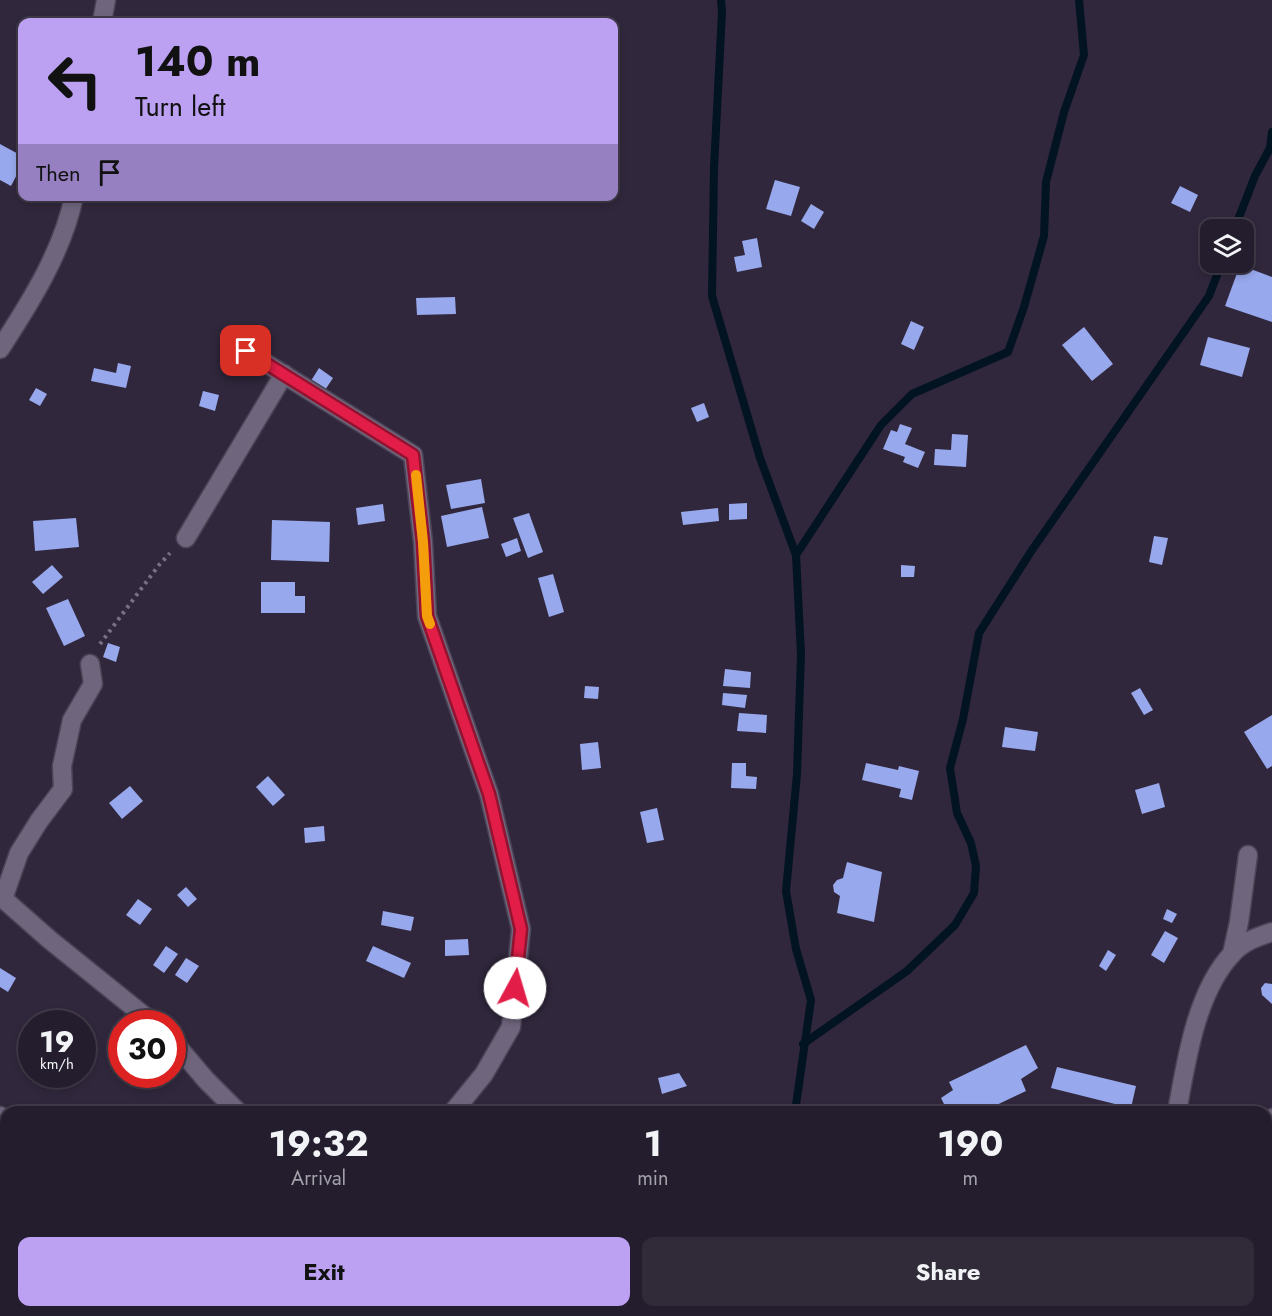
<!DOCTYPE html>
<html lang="en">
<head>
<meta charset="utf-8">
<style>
	:root { --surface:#241d2d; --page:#302a39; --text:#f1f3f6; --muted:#a3a2aa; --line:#413b49; --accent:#bca0f2 }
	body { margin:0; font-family:Jost,sans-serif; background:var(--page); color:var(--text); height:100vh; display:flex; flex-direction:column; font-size:22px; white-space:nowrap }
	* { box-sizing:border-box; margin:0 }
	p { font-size:20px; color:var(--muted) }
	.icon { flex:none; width:33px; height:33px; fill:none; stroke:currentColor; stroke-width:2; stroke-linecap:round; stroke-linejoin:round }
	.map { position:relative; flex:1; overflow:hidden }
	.panel { position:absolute; left:0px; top:1106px; width:1272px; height:212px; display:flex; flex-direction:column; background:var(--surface); border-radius:18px 18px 0 0; box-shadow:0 3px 9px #0003,0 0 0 2px var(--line) }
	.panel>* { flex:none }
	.banner { position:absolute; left:18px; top:18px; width:600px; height:183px; border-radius:12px; box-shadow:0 3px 9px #0003,0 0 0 2px var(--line); background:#bca0f2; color:#111; overflow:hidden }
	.tools { position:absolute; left:1200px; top:219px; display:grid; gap:12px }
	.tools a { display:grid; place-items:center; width:54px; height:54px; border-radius:12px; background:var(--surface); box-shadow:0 3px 9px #0003,0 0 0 2px var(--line); font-size:30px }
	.speed { position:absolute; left:18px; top:1010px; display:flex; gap:12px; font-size:30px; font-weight:700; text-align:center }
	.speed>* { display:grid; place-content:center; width:78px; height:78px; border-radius:50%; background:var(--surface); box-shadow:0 3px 9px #0003,0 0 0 2px var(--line); line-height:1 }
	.speed small { font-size:15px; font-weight:400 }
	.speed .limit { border:9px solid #d22; background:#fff; color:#111 }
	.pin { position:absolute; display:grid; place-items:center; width:51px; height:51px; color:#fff; margin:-26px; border-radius:12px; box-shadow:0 3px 9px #0006 }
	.me { position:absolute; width:66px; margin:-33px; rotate:6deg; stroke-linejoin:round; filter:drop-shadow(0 0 4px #0008) }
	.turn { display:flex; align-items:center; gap:21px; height:126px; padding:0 18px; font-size:27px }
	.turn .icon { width:78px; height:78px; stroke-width:2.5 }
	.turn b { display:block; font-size:42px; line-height:51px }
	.then { display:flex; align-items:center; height:57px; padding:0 18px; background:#0003; gap:12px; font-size:22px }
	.eta { display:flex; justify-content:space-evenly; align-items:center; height:102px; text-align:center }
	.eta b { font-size:36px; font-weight:700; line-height:42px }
	.primary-button { display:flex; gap:12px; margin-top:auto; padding:12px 18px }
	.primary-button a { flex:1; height:69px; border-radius:12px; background:var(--accent); color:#111; font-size:24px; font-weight:700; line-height:69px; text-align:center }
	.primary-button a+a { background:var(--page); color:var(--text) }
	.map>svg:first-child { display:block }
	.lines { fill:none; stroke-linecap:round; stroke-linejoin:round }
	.stream { stroke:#021322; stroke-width:8 }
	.building { fill:#97a8ec }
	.minor-casing { stroke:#4b4456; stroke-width:21 }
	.path { stroke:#787183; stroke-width:4; stroke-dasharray:3 4.5; stroke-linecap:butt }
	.minor { stroke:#6f667e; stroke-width:18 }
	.route-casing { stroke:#92132f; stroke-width:15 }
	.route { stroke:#e11d48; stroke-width:10 }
	.slow { stroke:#f59e0b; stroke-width:10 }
</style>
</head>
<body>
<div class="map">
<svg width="1272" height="1316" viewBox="0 0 1272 1316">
	<rect width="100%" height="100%" fill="#30273c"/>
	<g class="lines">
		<!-- stream -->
		<g class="stream">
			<path d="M721,0L722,12L714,168L712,296L760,458L796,555L801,654L797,774L786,891L796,949L811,1000L795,1112"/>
			<path d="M1234,230L1255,176L1270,148L1272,132"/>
			<path d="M796,555L881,425L912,394L1008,352L1024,307L1044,236L1046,182L1064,112L1084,55L1079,0"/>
			<path d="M803,1044L907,971L955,925L974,893L976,866L971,843L957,813L950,768L963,719L979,633L1032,550L1209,296L1222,262"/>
			<path d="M1266,1153L1272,1145"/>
			<path d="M0,1241L6,1255"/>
			<path d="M36,1311L43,1316"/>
			<path d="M769,1316L770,1311"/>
			<path d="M1172,1316L1175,1311"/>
		</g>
	</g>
	<!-- building -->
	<g class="building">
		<path d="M0,144L22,156V165L11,186L0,180Z"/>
		<path d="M775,180L800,187L791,216L766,209Z"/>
		<path d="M1180,186L1198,195L1190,212L1171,203Z"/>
		<path d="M811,204L824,212L814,229L801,221Z"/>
		<path d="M757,238L762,267L737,272L734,257L745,255L742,241Z"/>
		<path d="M1240,265L1272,277V322L1225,306Z"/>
		<path d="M455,297L456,314L417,315L416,298Z"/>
		<path d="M911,321L924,327L914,350L901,344Z"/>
		<path d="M1084,327L1113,364L1092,381L1062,345Z"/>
		<path d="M1208,337L1250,348L1242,377L1200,365Z"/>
		<path d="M118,363L131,366L126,388L91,381L94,368L116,373Z"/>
		<path d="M319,368L333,378L323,393L309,384Z"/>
		<path d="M36,388L47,394L40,406L29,400Z"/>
		<path d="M203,391L219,395L215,411L199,406Z"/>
		<path d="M704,403L709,417L697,422L691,408Z"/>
		<path d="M900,424L912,428L905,444L925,452L918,468L903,462L905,457L883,449L891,430L897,432Z"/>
		<path d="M952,434L968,435L966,467L934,465L935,449L951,450Z"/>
		<path d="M481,479L485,503L451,509L446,485Z"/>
		<path d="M747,503V519L729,520V504Z"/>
		<path d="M383,504L385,521L358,525L356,508Z"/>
		<path d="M482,507L489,538L447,547L441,516Z"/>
		<path d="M718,508L719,521L683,525L681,512Z"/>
		<path d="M529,513L543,552L528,558L513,518Z"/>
		<path d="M76,518L79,547L35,551L33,521Z"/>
		<path d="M272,520L330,522L329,562L271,560Z"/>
		<path d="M1154,536L1168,538L1162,565L1149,562Z"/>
		<path d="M517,538L521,551L506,557L501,544Z"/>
		<path d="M52,565L63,577L43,594L32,582Z"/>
		<path d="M901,565L915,566L914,577H901Z"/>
		<path d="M553,574L564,612L549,617L538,578Z"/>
		<path d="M261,582H295V596H305V613H261Z"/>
		<path d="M68,599L85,636L64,646L46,608Z"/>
		<path d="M108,643L120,647L116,662L103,657Z"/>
		<path d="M725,669L751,672L750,688L723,686Z"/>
		<path d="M585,686L599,687L598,699L584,698Z"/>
		<path d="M1140,688L1153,710L1144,715L1131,693Z"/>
		<path d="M723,693L747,695L745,708L722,705Z"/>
		<path d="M739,713L767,715L766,733L737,731Z"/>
		<path d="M1272,715V766L1267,769L1244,732Z"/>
		<path d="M1005,727L1038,732L1035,751L1002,747Z"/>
		<path d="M598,742L601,768L582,770L580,744Z"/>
		<path d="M732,763H746V776L757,777L756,789L731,788Z"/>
		<path d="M866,763L898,770L899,766L919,771L912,800L899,797L901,789L862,780Z"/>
		<path d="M268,776L285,795L273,806L256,787Z"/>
		<path d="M1159,783L1165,807L1142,814L1135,790Z"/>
		<path d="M130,786L143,801L122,819L109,803Z"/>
		<path d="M657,808L664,840L647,843L640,812Z"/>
		<path d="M324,826L325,841L305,843L304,828Z"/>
		<path d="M847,862L882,872L874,922L837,913L840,896L834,892L833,885L837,880L843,878Z"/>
		<path d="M186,887L197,899L188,907L177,895Z"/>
		<path d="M138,899L152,909L140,925L126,915Z"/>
		<path d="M1167,909L1177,914L1172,923L1163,919Z"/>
		<path d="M383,911L414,917L411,931L381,925Z"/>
		<path d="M1165,931L1178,938L1164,963L1151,955Z"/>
		<path d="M468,939L469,955L445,956V940Z"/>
		<path d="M166,946L178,954L164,973L153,965Z"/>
		<path d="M373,946L411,963L404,978L366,961Z"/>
		<path d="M1108,950L1116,955L1106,971L1099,966Z"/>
		<path d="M186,958L199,966L187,983L175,975Z"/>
		<path d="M0,968L16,978L8,992L0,987Z"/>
		<path d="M1265,983L1272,984V1004L1262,995L1261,988Z"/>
		<path d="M1026,1045L1038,1068L1021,1079L1026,1091L982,1112H959L957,1109L948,1112L941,1098L953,1090L949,1082Z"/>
		<path d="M1057,1067L1136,1086L1131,1108L1051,1088Z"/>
		<path d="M679,1073L687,1086L662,1094L658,1078Z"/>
	</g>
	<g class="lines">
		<defs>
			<g id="minor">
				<path d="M102,22L106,0"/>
				<path d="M0,349C30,303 63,251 74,196"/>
				<path d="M246,351L413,455L423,542L427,616L489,794L521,929L511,1027L484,1074L453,1112"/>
				<path d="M186,538L284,374"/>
				<path d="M0,896L50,940L153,1023"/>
				<path d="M3,899L19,853L39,821L63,789L62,766L72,720L93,684L90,664"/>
				<path d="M1232,954L1239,922L1248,855"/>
				<path d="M172,1040L206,1080L238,1112"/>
				<path d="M1177,1112C1186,1062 1196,992 1232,954C1242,942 1257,937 1272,932"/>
				<path d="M0,1116L6,1121"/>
				<path d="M1266,1122L1272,1118"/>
				<path d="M292,1311L294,1316"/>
				<path d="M613,1311L619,1316"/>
				<path d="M1070,1316L1074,1311"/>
			</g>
		</defs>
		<!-- minor casing -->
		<use href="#minor" class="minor-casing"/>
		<!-- path -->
		<path class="path" d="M100,644L159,565L170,553"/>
		<!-- minor -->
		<use href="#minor" class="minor"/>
	</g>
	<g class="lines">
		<defs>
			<path id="route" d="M246,351L413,455L423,542L427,616L489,794L521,929L515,988"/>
		</defs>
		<!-- route casing -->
		<use href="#route" class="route-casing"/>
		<!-- route -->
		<use href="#route" class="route"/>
		<!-- slow -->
		<path class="slow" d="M416,475L423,542L427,616L430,624"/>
	</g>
</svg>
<div class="tools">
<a><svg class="icon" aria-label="layers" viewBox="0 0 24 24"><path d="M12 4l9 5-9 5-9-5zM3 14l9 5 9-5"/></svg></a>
</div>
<div class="speed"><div>19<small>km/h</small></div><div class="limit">30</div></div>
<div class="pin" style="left:246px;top:351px;background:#d93025"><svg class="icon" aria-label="arrive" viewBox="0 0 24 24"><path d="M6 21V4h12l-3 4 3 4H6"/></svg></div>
<svg class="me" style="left:515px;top:988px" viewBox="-20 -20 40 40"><circle r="19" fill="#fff"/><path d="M0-13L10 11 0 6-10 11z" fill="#e11d48"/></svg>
<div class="banner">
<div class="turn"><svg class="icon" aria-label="left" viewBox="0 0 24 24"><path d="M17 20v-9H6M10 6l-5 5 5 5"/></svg><div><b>140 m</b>Turn left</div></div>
<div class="then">Then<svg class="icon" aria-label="arrive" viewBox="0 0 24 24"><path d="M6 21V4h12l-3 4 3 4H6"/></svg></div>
</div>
<section class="panel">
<div class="eta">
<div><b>19:32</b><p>Arrival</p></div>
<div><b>1</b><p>min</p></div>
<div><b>190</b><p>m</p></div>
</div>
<div class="primary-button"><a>Exit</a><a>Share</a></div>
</section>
</div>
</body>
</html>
